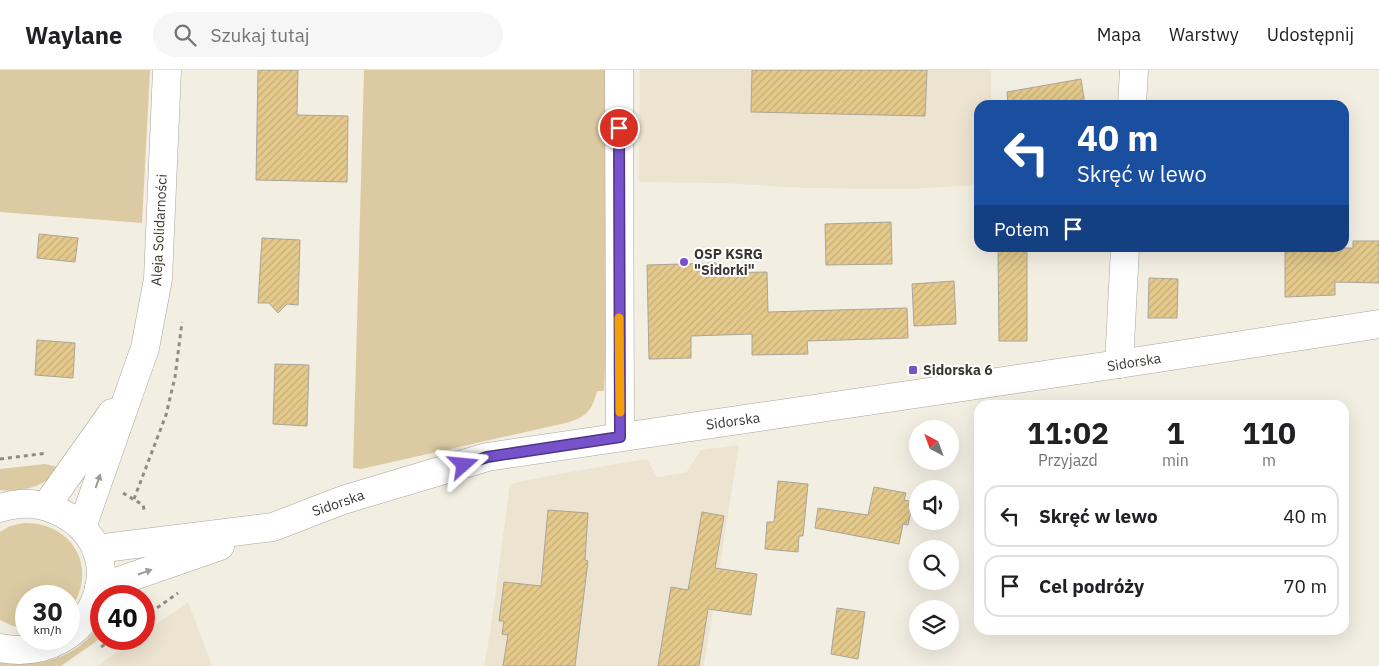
<!DOCTYPE html>
<html lang="pl">
<head>
<meta charset="utf-8">
<style>
	:root { --surface:#fff; --page:#f6f6f6; --text:#202124; --muted:#757577; --line:#e0e0e0 }
	body { margin:0; font-family:"IBM Plex Sans",sans-serif; background:var(--page); color:var(--text); height:100vh; display:flex; flex-direction:column; font-size:19px; white-space:nowrap }
	* { box-sizing:border-box; margin:0 }
	p { font-size:16px; color:var(--muted) }
	.icon { flex:none; width:28px; height:28px; fill:none; stroke:currentColor; stroke-width:2; stroke-linecap:round; stroke-linejoin:round }
	.map { position:relative; flex:1; overflow:hidden }
	.sheet { position:absolute; left:974px; top:330px; width:375px; height:235px; display:flex; flex-direction:column; background:var(--surface); border-radius:15px; box-shadow:0 5px 20px #0002 }
	.sheet>* { flex:none }
	.top-card { position:absolute; left:974px; top:30px; width:375px; height:152px; border-radius:15px; box-shadow:0 5px 20px #0002; background:#1a4fa0; color:#fff; overflow:hidden }
	.needle { width:32px; rotate:319deg }
	.fabs { position:absolute; left:909px; top:350px; display:grid; gap:10px }
	.fabs a { display:grid; place-items:center; width:50px; height:50px; border-radius:50%; background:var(--surface); box-shadow:0 5px 20px #0002; font-size:25px }
	.speed { position:absolute; left:15px; top:515px; display:flex; gap:10px; font-size:25px; font-weight:700; text-align:center }
	.speed>* { display:grid; place-content:center; width:65px; height:65px; border-radius:50%; background:var(--surface); box-shadow:0 5px 20px #0002; line-height:1 }
	.speed small { font-size:12px; font-weight:400 }
	.speed .limit { border:8px solid #d22; background:#fff; color:#111 }
	.pin { position:absolute; display:grid; place-items:center; width:42px; height:42px; color:#fff; margin:-21px; border:2px solid #fff; border-radius:50%; box-shadow:0 1px 5px #0007 }
	.me { position:absolute; width:55px; margin:-28px; rotate:72deg; stroke-linejoin:round; filter:drop-shadow(0 0 4px #0008) }
	.turn { display:flex; align-items:center; gap:18px; height:105px; padding:0 20px; font-size:22px }
	.turn .icon { width:65px; height:65px; stroke-width:2.5 }
	.turn b { display:block; font-size:35px; line-height:42px }
	.then { display:flex; align-items:center; height:48px; padding:0 20px; background:#0003; gap:10px; font-size:19px }
	.eta { display:flex; justify-content:space-evenly; align-items:center; height:85px; text-align:center }
	.eta b { font-size:30px; font-weight:700; line-height:35px }
	ul { padding:0; list-style:none }
	li { display:flex; align-items:center; gap:15px; height:62px; margin:0 10px 8px; padding:0 10px; border:2px solid var(--line); border-radius:15px }
	li div { flex:1 }
	li b { display:block; font-size:19px }
	li em { font-style:normal }
	header { display:flex; align-items:center; gap:30px; box-sizing:border-box; height:70px; padding:0 25px; background:var(--surface); border-bottom:1px solid var(--line) }
	header strong { font-size:24px }
	nav { display:flex; gap:28px; margin-inline-start:auto; font-size:18px }
	.search { width:350px; height:45px; background:var(--page); display:flex; align-items:center; gap:12px; box-sizing:border-box; padding:0 18px; border-radius:28px; color:var(--muted); font-size:19px }
	.map>svg:first-child { display:block }
	.built { fill:#ece4d0 }
	.grass { fill:#dccaa3 }
	.building { fill:url(#building-hatch); stroke:#aaa59a }
	.lines { fill:none; stroke-linecap:round; stroke-linejoin:round }
	.minor-casing { stroke:#aaa59a; stroke-width:29 }
	.path { stroke:#8f8c84; stroke-width:3; stroke-dasharray:4 4; stroke-linecap:butt }
	.minor { stroke:#fff; stroke-width:28 }
	.oneway { fill:#9c9b98 }
	.route-casing { stroke:#4d3584; stroke-width:12 }
	.route { stroke:#7752cb; stroke-width:9 }
	.slow { stroke:#f59e0b; stroke-width:9 }
	.poi-dot { fill:#7752cb; stroke:#fff; stroke-width:2 }
	.labels { text-anchor:middle; stroke-width:4; stroke-linejoin:round; paint-order:stroke }
	.street-label { font-size:14px; fill:#393732; stroke:#fff }
	.poi-label { font-size:14px; font-weight:bold; fill:#393732; stroke:#fff; text-anchor:start }
</style>
</head>
<body>
<header>
<strong>Waylane</strong>
<div class="search"><svg class="icon" aria-label="search" viewBox="0 0 24 24"><circle cx="10" cy="10" r="6"/><path d="M15 15l6 6"/></svg>Szukaj tutaj</div>
<nav><a>Mapa</a><a>Warstwy</a><a>Udostępnij</a></nav>
</header>
<div class="map">
<svg width="1379" height="596" viewBox="0 0 1379 596">
	<defs>
		<pattern id="building-hatch" width="6" height="6" patternUnits="userSpaceOnUse" patternTransform="scale(1.25)"><rect width="6" height="6" fill="#e4c98b"/><path d="M-1 1l2-2M0 6l6-6M5 7l2-2" fill="none" stroke="#c4ad78"/></pattern>
	</defs>
	<rect width="100%" height="100%" fill="#f3eee2"/>
	<!-- built -->
	<g class="built">
		<path d="M640,0H991V35H979V115L907,119L807,118L721,113L639,112Z"/>
		<path d="M739,375L704,596H484L490,563L510,414L553,405L647,389L657,407L686,403L701,380Z"/>
		<path d="M188,532L212,596H97L135,569H144V563Z"/>
	</g>
	<!-- grass -->
	<g class="grass">
		<path d="M0,0H150L142,153L0,142Z"/>
		<path d="M364,0H607L609,188L604,321H597C592,340 588,345 570,352L361,399L353,398Z"/>
		<path d="M45,394L57,397L60,400C44,416 23,423 0,420V399Z"/>
		<path d="M24,453C74,452 100,501 69,541V526H26V558L13,556L0,550V462L10,456Z"/>
		<path d="M101,553V568L61,596H0V593C12,591 24,593 36,592C63,591 86,575 101,553Z"/>
	</g>
	<!-- building -->
	<g class="building">
		<path d="M258,0H298L297,45L348,46L347,112L256,110Z"/>
		<path d="M752,0H927L925,46L751,42Z"/>
		<path d="M1081,9L1085,35H1008L1007,22Z"/>
		<path d="M891,152L892,194L826,195L825,154Z"/>
		<path d="M39,164L78,168L75,192L37,188Z"/>
		<path d="M262,168L300,170L298,235L287,234L278,243L269,233H258Z"/>
		<path d="M1353,171H1379V213L1335,212V225L1285,227V182L1300,181V178H1353Z"/>
		<path d="M998,178H1027V271H999Z"/>
		<path d="M716,193L717,203L767,202L768,242L907,238L908,268L807,271L808,284L752,285V264L691,266V288L649,289L647,195Z"/>
		<path d="M1149,208L1178,209L1177,248H1148Z"/>
		<path d="M954,211L956,254L914,256L912,214Z"/>
		<path d="M37,270L75,273L73,308L35,305Z"/>
		<path d="M275,294L309,295L307,356L273,354Z"/>
		<path d="M778,411L808,414L803,466H799L798,482L765,479L767,452H774Z"/>
		<path d="M874,417L906,423L904,430L913,432L908,455L903,454L899,474L815,458L818,438L868,445Z"/>
		<path d="M548,440L588,443L585,490L588,491L575,596H503L508,565L502,564L504,551H499L504,512L541,516Z"/>
		<path d="M702,442L724,446L715,498L757,504L751,545L708,539L699,596H658L671,517L688,520Z"/>
		<path d="M837,538L865,542L858,589L831,584Z"/>
	</g>
	<g class="lines">
		<defs>
			<g id="minor">
				<path d="M619,0L620,367"/>
				<path d="M1132,35L1134,0"/>
				<path d="M1119,294L1125,178"/>
				<path d="M46,436L112,343"/>
				<path d="M0,438C19,432 37,432 55,440C141,476 96,596 0,578"/>
				<path d="M82,457L145,278L158,209L167,0"/>
				<path d="M96,479L273,457L343,430L487,387L1119,294L1379,254"/>
				<path d="M99,518L220,476"/>
			</g>
		</defs>
		<!-- minor casing -->
		<use href="#minor" class="minor-casing"/>
		<!-- path -->
		<g class="path">
			<path d="M0,389L47,383"/>
			<path d="M123,423L143,435L145,443"/>
			<path d="M134,429L166,345L175,307L182,252"/>
			<path d="M144,547L178,523"/>
			<path d="M101,577L113,569"/>
		</g>
		<!-- minor -->
		<use href="#minor" class="minor"/>
	</g>
	<!-- one-way arrows -->
	<defs><path id="oneway-solid" d="M-6-.8H1V-3.2L6.5 0L1 3.2V.8H-6Z" transform="scale(1.25)"/></defs>
	<g class="oneway">
		<use href="#oneway-solid" transform="translate(98 411) rotate(-71)"/>
		<use href="#oneway-solid" transform="translate(145 502) rotate(-19)"/>
	</g>
	<g class="lines">
		<defs>
			<path id="route" d="M464,395L487,387L620,367L619,58"/>
		</defs>
		<!-- route casing -->
		<use href="#route" class="route-casing"/>
		<!-- route -->
		<use href="#route" class="route"/>
		<!-- slow -->
		<path class="slow" d="M619,248L620,342"/>
	</g>
	<!-- markers -->
	<g class="poi-dot">
		<circle cx="684" cy="192" r="5"/>
		<rect x="908" y="295" width="10" height="10" rx="2.5"/>
	</g>
	<g class="labels">
		<!-- street labels -->
		<g class="street-label">
			<text transform="translate(159 160) rotate(-87)" y="5">Aleja Solidarności</text>
			<text transform="translate(1134 292) rotate(-9)" y="5">Sidorska</text>
			<text transform="translate(733 351) rotate(-8)" y="5">Sidorska</text>
			<text transform="translate(338 433) rotate(-19)" y="5">Sidorska</text>
		</g>
		<!-- poi labels -->
		<g class="poi-label">
			<text x="694" y="189">OSP KSRG<tspan x="694" dy="16">"Sidorki"</tspan></text>
			<text x="923" y="305">Sidorska 6</text>
		</g>
	</g>
</svg>
<div class="fabs">
<a><svg class="needle" viewBox="-14 -14 28 28"><path d="M0-13l5 13h-10z" fill="#e53935"/><path d="M0 13l5-13h-10z" fill="#757577"/></svg></a>
<a><svg class="icon" aria-label="sound" viewBox="0 0 24 24"><path d="M4 9h4l5-4v14l-5-4H4zM17 9q2 3 0 6"/></svg></a>
<a><svg class="icon" aria-label="search" viewBox="0 0 24 24"><circle cx="10" cy="10" r="6"/><path d="M15 15l6 6"/></svg></a>
<a><svg class="icon" aria-label="layers" viewBox="0 0 24 24"><path d="M12 4l9 5-9 5-9-5zM3 14l9 5 9-5"/></svg></a>
</div>
<div class="speed"><div>30<small>km/h</small></div><div class="limit">40</div></div>
<div class="pin" style="left:619px;top:58px;background:#d93025"><svg class="icon" aria-label="arrive" viewBox="0 0 24 24"><path d="M6 21V4h12l-3 4 3 4H6"/></svg></div>
<svg class="me" style="left:464px;top:395px" viewBox="-20 -20 40 40"><path d="M0-17L14 15 0 8-14 15z" fill="#7752cb" stroke="#fff" stroke-width="4"/></svg>
<div class="top-card">
<div class="turn"><svg class="icon" aria-label="left" viewBox="0 0 24 24"><path d="M17 20v-9H6M10 6l-5 5 5 5"/></svg><div><b>40 m</b>Skręć w lewo</div></div>
<div class="then">Potem<svg class="icon" aria-label="arrive" viewBox="0 0 24 24"><path d="M6 21V4h12l-3 4 3 4H6"/></svg></div>
</div>
<section class="sheet">
<div class="eta">
<div><b>11:02</b><p>Przyjazd</p></div>
<div><b>1</b><p>min</p></div>
<div><b>110</b><p>m</p></div>
</div>
<ul>
<li><svg class="icon" aria-label="left" viewBox="0 0 24 24"><path d="M17 20v-9H6M10 6l-5 5 5 5"/></svg><div><b>Skręć w lewo</b></div><em>40 m</em></li>
<li><svg class="icon" aria-label="arrive" viewBox="0 0 24 24"><path d="M6 21V4h12l-3 4 3 4H6"/></svg><div><b>Cel podróży</b></div><em>70 m</em></li>
</ul>
</section>
</div>
</body>
</html>
